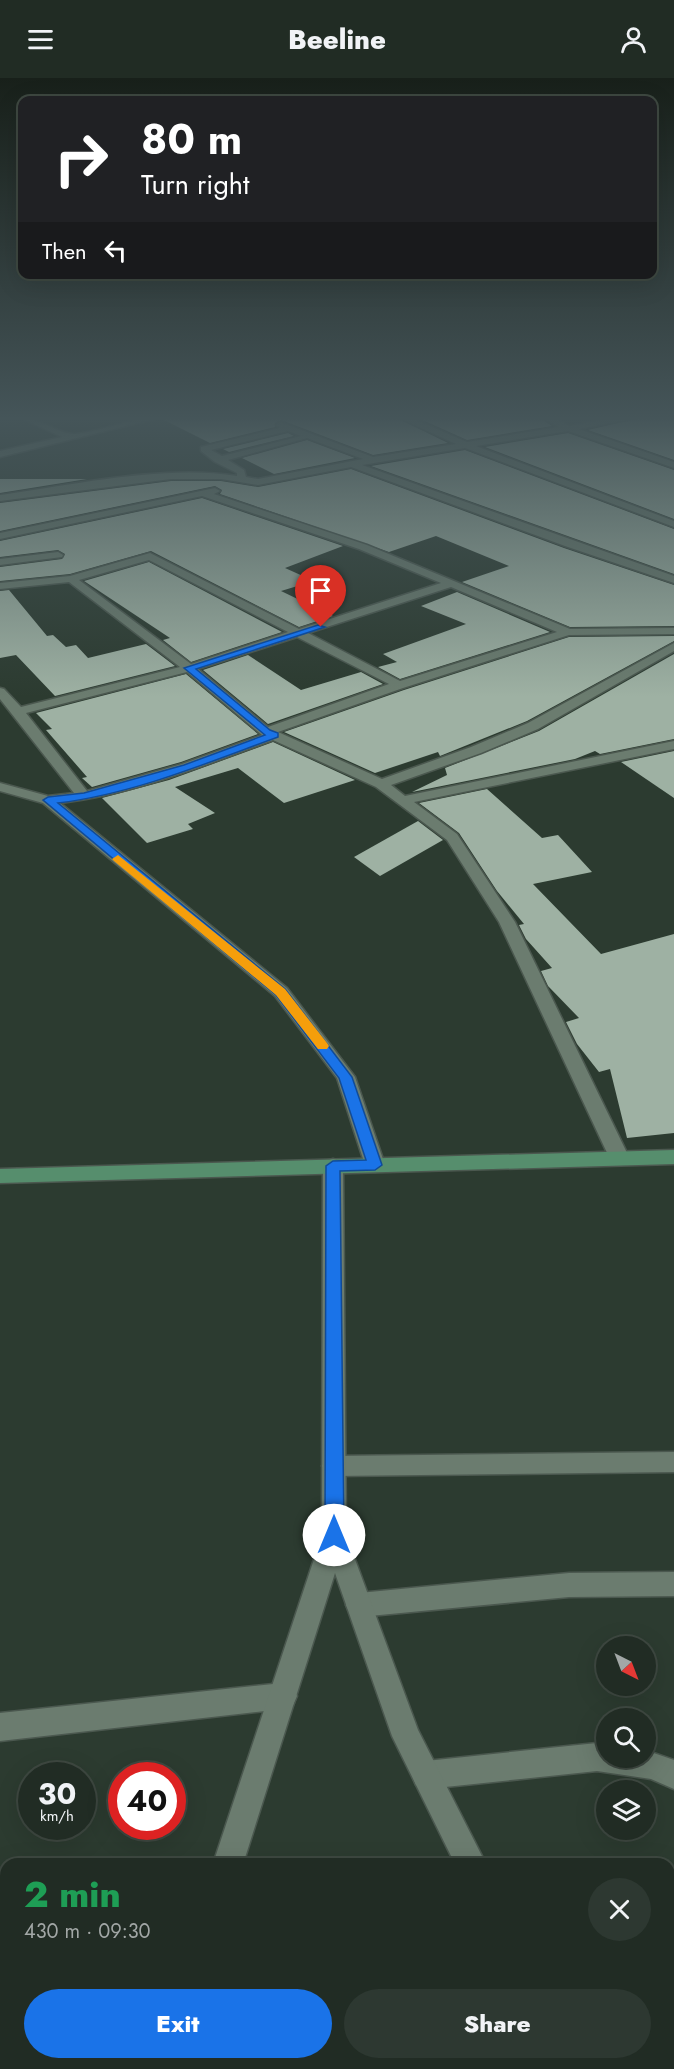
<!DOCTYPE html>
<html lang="en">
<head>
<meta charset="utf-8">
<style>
	:root { --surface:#212c24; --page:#2d3831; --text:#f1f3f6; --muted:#a2a7a6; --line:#3e4841; --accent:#1a73e8 }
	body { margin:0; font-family:Jost,sans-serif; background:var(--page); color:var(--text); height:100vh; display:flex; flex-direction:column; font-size:22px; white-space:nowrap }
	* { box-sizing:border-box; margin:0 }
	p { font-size:20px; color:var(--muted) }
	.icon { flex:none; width:33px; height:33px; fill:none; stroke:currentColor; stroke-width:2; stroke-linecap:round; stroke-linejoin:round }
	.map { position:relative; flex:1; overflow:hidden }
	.panel { position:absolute; left:0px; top:1780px; width:675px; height:212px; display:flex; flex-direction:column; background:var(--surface); border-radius:18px 18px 0 0; box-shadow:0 6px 24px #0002,0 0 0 2px var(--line) }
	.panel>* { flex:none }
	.banner { position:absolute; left:18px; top:18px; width:639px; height:183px; border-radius:12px; box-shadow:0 6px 24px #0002,0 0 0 2px var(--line); background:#202124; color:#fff; overflow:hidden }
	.needle { width:39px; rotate:138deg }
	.tools { position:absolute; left:596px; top:1558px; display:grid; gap:12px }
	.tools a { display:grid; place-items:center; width:60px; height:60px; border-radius:50%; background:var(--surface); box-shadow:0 6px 24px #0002,0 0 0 2px var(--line); font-size:30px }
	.speed { position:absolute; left:18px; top:1684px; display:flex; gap:12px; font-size:30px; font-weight:700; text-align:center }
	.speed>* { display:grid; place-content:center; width:78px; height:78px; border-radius:50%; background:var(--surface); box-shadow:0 6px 24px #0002,0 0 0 2px var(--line); line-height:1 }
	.speed small { font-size:15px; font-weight:400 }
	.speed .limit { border:9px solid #d22; background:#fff; color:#111 }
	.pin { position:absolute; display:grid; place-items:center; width:51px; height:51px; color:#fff; margin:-62px -26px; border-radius:50% 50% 50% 0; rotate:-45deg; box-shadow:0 0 6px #0007 }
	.pin .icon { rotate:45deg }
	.me { position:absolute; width:66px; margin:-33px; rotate:0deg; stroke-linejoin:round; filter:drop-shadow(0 0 4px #0008) }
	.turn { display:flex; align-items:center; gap:21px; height:126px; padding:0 24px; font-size:27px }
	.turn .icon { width:78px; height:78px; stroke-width:2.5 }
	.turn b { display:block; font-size:42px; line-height:51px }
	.then { display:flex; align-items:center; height:57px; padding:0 24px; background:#0003; gap:12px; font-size:22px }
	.round { display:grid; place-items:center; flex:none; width:63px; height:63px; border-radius:32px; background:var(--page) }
	.head { display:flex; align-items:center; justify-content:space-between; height:102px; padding:0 24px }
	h1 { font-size:36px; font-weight:800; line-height:45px; color:#1e9e55 }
	.cta { display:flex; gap:12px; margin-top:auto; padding:12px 24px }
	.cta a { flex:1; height:69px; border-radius:36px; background:var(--accent); color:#fff; font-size:24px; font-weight:800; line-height:69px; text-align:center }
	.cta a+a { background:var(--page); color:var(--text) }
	header { display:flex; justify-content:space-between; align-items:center; height:78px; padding:0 24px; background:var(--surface); font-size:27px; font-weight:800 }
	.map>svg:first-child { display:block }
	.building { fill:#9eb1a3 }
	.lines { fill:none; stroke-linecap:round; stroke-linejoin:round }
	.minor-casing { stroke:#4b584f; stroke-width:3 }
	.tertiary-casing { stroke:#4b584f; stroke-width:3 }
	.secondary-casing { stroke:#4b584f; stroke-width:3 }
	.minor { fill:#6b7c6f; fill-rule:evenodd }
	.tertiary { fill:#6b7c6f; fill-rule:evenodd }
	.secondary { fill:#568e6d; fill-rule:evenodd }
	.route { fill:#1a73e8; stroke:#114b97; stroke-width:1.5 }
	.slow { fill:#f59e0b }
</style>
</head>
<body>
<header><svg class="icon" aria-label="menu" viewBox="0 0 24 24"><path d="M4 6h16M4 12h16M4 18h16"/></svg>Beeline<svg class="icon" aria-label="person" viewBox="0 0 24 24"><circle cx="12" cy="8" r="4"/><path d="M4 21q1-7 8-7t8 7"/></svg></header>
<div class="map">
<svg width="674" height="1991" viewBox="0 0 674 1991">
	<rect width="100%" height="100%" fill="#2c3b30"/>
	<!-- building -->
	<g class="building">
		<path d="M160,340H397L448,365L373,377L281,342L275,345V349L210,365Z"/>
		<path d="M418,340H540L552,348L467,362Z"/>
		<path d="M639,340H674V382L588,352Z"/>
		<path d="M288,355L294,358L229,374L223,371Z"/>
		<path d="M568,355L674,392V441L485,369Z"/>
		<path d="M307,362L355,380L274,396L242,380Z"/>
		<path d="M465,372L674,451V496L371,388Z"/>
		<path d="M351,391L564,470L674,507V548L570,549L462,504L509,488L436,458L389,474L220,416L222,412L215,408L0,453V425L171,403H221L258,409Z"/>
		<path d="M0,401H87L0,415Z"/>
		<path d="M202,420L343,468L285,490L314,503L281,513L333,538L299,549L151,473L70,496L0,503V489L62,481L65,476L58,472L0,479V463Z"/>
		<path d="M149,484L282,554L191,584L163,562L170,560L84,503Z"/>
		<path d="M9,512L47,558L53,557L66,569L76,567L88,580L146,566L175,588L55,618L16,577L0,580V513Z"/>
		<path d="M457,514L550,554L400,601L378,589L397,584L383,576L466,546L421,528Z"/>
		<path d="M674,558V563L527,643L440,678L438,674L375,695L284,654L404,612L569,559Z"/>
		<path d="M674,576V661L600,676L595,673L575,681L412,714L447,697L445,690L539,653Z"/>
		<path d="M248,577L301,612L361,594L383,606L268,646L203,592Z"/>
		<path d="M186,596L258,656L181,684L92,709L82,700L87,699L46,652L52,651L36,635Z"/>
		<path d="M273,664L355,702L284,725L238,690L175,709L215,735L188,746L193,751L147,765L102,720L169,702Z"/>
		<path d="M674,673V720L621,684Z"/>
		<path d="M487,711L542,760L558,757L592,794L533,806L601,876L674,856V1055L627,1060L610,991L599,994L577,966L566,944L579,940L548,908L541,893L552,890L526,861L519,847L524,846L497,813L459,755L419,725Z"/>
		<path d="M418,743L443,762L380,798L354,779Z"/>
	</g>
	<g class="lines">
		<defs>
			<g id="minor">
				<path d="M21,340C40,340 61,357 75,356C103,353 129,340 158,340L0,379V373L62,359Z"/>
				<path d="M399,340H411L467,364L559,349L542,340H554L569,348L615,340H637L579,351L674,384V390L568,353L476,368L674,443V449L465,370L362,387L674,498V505L565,468L351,389L258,407L221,401H171L0,423V417C72,407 166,386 237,398V395L215,384L201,373V369L280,350L276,347L280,344L373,379L456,366ZM288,353L301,358L222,378L211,372ZM307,360L363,381L258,401L246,399L244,392L228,382Z"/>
				<path d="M215,410L220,413L214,416L367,467L570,551L674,550V556L569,557L403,610L278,654L382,701L471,669L528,645L674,565V573L538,651L481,675L391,707L405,718L674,663V671L414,724L457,756L515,844L629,1079L626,1084L619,1086L612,1084L609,1079L499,844L447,762L376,709L273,662C205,687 132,717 60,725L287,910L355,999L385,1087L382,1092L375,1094L368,1092L365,1087L337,1000L275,918L43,725L0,713V705L48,718L74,715L0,621V610L4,611L21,629L180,589L69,504L0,511V505L70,498L150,475L299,551L441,505L359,471L202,418L0,461V455ZM149,482L288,554L191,586L79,502ZM451,509L557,554L400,603L308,555ZM297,559L389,606L268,649L198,591ZM187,594L262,657L182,686L87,713L26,635Z"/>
				<path d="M58,474L63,477L62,479L0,487V481Z"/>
				<path d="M674,1374V1394L334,1398L326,1395L322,1388L326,1381L334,1378Z"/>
				<path d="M674,1494V1518L569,1519L359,1539L350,1535L346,1527L350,1519L359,1515L569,1495Z"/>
				<path d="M283,1605L293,1609L297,1618L293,1627L283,1631L0,1663V1635Z"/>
				<path d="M597,1665L606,1666V1680H645V1672L674,1682V1711L651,1701L597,1693L426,1711L416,1707L412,1697L416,1687L426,1683Z"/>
				<path d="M669,1957H674V1989L661,1986H669Z"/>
			</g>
			<g id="tertiary">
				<path d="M333,1081L340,1083L343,1088L346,1457L418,1652L486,1786H455L392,1658L335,1495L244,1783L243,1786H213L322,1457L323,1088L326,1083Z"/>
				<path d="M111,1986H144L142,1991H109Z"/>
				<path d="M562,1986H596L598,1991H564Z"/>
			</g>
			<path id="secondary" d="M674,1072V1086L0,1105V1091Z"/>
		</defs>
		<!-- minor casing -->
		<use href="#minor" class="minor-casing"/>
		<!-- tertiary casing -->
		<use href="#tertiary" class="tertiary-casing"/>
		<!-- secondary casing -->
		<use href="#secondary" class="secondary-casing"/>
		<!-- minor -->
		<use href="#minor" class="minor"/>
		<!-- tertiary -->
		<use href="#tertiary" class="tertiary"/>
		<!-- secondary -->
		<use href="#secondary" class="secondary"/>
	</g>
	<!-- sky -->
	<linearGradient id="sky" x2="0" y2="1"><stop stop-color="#18201a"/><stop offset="0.55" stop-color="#455559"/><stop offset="1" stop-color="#455559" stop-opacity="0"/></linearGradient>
	<rect width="674" height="619" fill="url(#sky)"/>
	<!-- route -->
	<path class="route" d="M318,547L325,549L196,591L270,652L278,655V659C207,685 133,716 58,725L285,911L352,999L382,1087L375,1092L340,1093L344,1457L341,1463L334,1465L328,1463L325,1457L326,1088L333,1083L366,1082L339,1000L276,917L43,722L48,719L84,715L184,687L265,657L184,590Z"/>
	<!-- slow -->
	<path class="slow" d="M118,777L285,911L327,965L329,968L327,971H318L276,917L114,783L112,781Z"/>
</svg>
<div class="tools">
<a><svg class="needle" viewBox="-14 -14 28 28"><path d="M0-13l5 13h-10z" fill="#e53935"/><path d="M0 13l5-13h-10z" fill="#a2a7a6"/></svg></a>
<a><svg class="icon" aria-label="search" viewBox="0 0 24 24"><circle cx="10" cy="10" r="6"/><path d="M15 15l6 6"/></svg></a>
<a><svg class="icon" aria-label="layers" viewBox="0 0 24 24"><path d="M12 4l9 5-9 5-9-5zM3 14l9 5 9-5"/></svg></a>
</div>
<div class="speed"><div>30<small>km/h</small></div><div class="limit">40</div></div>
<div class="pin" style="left:321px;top:549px;background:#d93025"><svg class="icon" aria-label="arrive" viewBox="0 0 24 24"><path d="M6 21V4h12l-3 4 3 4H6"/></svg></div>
<svg class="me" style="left:334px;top:1457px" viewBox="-20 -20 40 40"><circle r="19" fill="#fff"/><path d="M0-13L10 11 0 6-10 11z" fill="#1a73e8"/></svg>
<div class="banner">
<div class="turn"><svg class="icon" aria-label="right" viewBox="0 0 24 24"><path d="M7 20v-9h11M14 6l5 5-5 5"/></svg><div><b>80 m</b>Turn right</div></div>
<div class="then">Then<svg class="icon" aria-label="left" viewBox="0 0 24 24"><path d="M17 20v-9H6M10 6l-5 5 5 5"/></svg></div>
</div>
<section class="panel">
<div class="head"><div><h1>2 min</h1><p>430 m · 09:30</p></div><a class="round"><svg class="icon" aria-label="close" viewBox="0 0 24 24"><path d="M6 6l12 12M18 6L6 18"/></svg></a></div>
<div class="cta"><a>Exit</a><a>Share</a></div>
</section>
</div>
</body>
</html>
